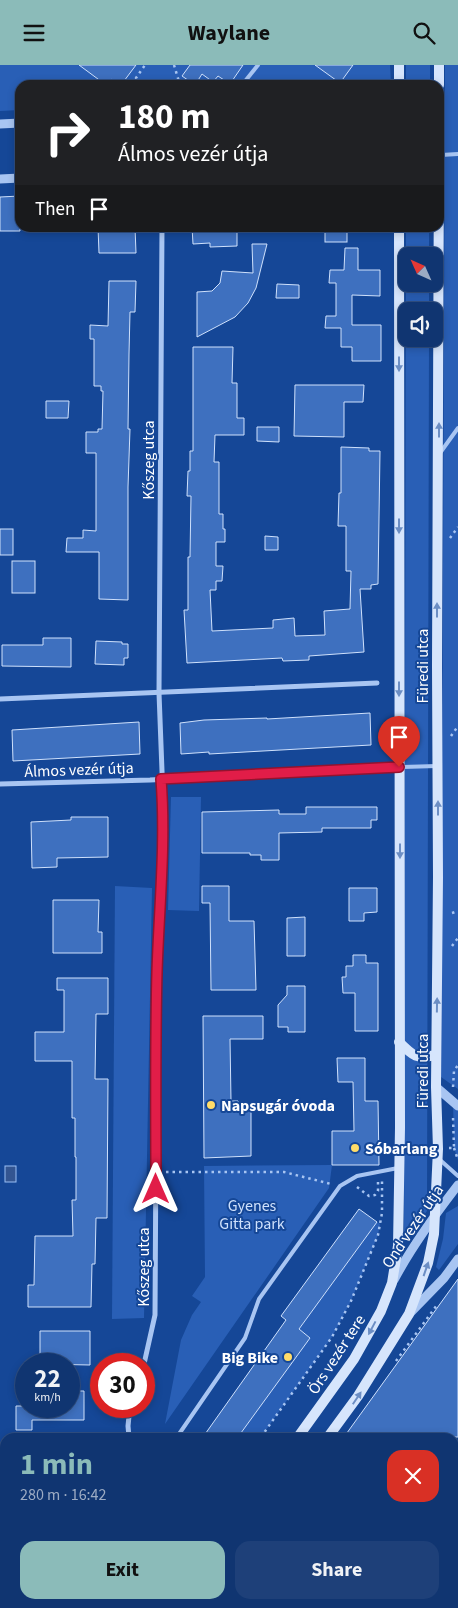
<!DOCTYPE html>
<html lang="en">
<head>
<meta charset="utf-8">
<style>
	:root { --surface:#103571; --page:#1e4079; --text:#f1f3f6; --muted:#9cabc3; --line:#305084; --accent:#8bbbb9 }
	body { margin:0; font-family:"Source Sans 3",sans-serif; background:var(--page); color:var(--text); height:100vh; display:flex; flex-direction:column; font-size:19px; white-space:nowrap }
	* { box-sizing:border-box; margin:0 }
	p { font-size:16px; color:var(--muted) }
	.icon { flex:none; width:28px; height:28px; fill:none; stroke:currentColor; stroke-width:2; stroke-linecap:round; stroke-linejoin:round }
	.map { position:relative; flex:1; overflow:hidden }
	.drawer { position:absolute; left:0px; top:1368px; width:459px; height:176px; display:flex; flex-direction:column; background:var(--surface); border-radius:15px 15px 0 0; box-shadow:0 2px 8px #0003,0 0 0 1px var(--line) }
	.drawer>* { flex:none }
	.guide { position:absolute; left:15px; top:15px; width:429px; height:152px; border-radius:15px; box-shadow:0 2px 8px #0003,0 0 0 1px var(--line); background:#202124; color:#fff; overflow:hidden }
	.needle { width:32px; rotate:315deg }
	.buttons { position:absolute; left:398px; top:182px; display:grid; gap:10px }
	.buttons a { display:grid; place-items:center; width:45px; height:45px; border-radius:10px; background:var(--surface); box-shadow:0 2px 8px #0003,0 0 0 1px var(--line); font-size:25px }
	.speed { position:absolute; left:15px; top:1288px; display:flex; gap:10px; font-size:25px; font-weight:700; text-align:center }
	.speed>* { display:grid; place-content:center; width:65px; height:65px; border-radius:50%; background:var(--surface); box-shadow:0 2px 8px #0003,0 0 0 1px var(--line); line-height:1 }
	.speed small { font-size:12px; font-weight:400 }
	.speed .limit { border:8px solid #d22; background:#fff; color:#111 }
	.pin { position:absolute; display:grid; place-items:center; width:42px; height:42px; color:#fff; margin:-51px -21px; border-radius:50% 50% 50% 0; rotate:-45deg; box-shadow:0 0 5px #0007 }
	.pin .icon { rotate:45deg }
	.me { position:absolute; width:55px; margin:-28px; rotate:0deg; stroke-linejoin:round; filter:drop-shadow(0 0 4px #0008) }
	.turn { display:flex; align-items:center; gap:18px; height:105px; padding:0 20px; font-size:22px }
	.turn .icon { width:65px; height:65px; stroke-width:2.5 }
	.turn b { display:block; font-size:35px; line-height:42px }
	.then { display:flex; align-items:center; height:48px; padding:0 20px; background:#0003; gap:10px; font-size:19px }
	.round { display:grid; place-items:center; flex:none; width:52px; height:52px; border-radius:15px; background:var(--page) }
	.overview { display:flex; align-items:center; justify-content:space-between; height:85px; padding:0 20px }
	h1 { font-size:30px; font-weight:700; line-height:38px; color:var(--accent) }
	.button { display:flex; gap:10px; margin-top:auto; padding:10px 20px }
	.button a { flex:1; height:58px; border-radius:15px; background:var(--accent); color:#111; font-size:20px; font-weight:700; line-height:58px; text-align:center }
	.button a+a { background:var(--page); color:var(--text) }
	header { display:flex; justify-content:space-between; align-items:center; height:65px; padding:0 20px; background:var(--accent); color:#111; font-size:22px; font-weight:700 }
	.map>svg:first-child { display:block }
	.green { fill:#295fb6 }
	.water { fill:#335591; stroke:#9abff5 }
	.building { fill:#3e70bf; stroke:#cfe1fc }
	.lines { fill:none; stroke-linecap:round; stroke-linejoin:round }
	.path { stroke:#a8c5f2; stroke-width:2.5; stroke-dasharray:2.5 4; stroke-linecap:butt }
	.service { stroke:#a8c5f2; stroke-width:4 }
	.minor { stroke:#a8c5f2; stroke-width:5 }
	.tertiary { stroke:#a8c5f2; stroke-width:9 }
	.secondary { stroke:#d6e5fc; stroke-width:10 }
	.oneway { fill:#6c8ec4 }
	.route-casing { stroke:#92132f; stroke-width:12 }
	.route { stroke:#e11d48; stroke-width:9 }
	.poi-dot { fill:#ffdc69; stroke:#154797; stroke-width:2 }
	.labels { text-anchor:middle; stroke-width:4; stroke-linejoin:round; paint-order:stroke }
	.street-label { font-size:16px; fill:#fff; stroke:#154797 }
	.poi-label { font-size:16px; font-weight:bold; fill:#fff; stroke:#154797; text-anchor:start }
	.park-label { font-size:16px; fill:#cfe1fc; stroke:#154797 }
</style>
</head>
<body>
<header><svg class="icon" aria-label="menu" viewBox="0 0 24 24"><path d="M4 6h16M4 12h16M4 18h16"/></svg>Waylane<svg class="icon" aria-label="search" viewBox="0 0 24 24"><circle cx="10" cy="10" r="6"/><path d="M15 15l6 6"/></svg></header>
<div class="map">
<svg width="458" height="1543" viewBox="0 0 458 1543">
	<rect width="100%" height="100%" fill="#154797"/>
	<!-- green -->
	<g class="green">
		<path d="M0,0H390L391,20H20V45L0,46Z"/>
		<rect x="406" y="0" width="24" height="20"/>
		<path d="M445,0H458V1024L441,1012Z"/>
		<path d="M429,162V191H406V219H429V246H406V274H429L427,1146L404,1176L406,163Z"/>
		<path d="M171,732H201L199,846L168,845Z"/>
		<path d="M115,821L152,823L144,1253L112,1254Z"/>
		<path d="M453,1037L458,1041V1095L454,1083Z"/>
		<path d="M332,1100L329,1123L165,1359L181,1275L192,1250L201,1237L192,1231L205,1212L204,1101Z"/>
		<path d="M458,1141V1179L439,1205L436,1202L443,1174L446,1148Z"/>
		<path d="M377,1157L380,1159L378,1170L351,1236L332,1272L261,1372H238L310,1273L299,1264Z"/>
	</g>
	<!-- water -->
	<rect class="water" x="5" y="1101" width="11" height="16"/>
	<!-- building -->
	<g class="building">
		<path d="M79,0H136L121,20H118L111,14L106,20Z"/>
		<path d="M190,0H243L230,19L218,11L213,17L202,9L195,20L182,11Z"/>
		<path d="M315,0H353L340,18Z"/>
		<path d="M20,131V166H0V132Z"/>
		<path d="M98,162H135L136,188H99Z"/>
		<path d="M192,162H237V181L210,182V178L193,179Z"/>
		<rect x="325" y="162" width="22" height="15"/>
		<path d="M252,179H267L256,223L248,238L235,252L197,272V227L212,226L220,218L222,206L253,208Z"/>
		<path d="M345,183H358V205H380V231L352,230V260H381V296H352V282H341V263H325L326,251H336V218H329L330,205H344Z"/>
		<path d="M109,216H136L135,247H130L129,289L128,364H130L128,422V535L99,534V487H66L67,473H83V465L96,466V388H86V367H98V364H102L103,326H101V321H94V274H90V260L108,261Z"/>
		<path d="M277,219L299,220V233H276Z"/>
		<path d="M193,282H233L232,318H237V353H244V370H215L214,397H219V449H223V464H225V477H216V501H223L222,516H216V525H210L212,566L273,563V555L294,553L295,571L325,570L324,546L350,544L351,506H346V461H338L339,428H341V382L369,383V386H380L378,519L371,520V524H360L364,587L309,591V595L283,596L282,593L187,598L184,545H188V492H190L191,431H187L188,406H190V386H193Z"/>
		<path d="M295,320H364L363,337H344V372L294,371Z"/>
		<path d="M46,336H69L68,353H46Z"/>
		<path d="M257,362H279V377L257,376Z"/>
		<rect x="0" y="464" width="13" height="26"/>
		<path d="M265,471L278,472V485H265Z"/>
		<rect x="12" y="496" width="23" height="32"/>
		<path d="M43,573H71V602L2,601V580H43Z"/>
		<path d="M96,576L122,577V579H128V593H124V600L95,599Z"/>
		<path d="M370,648L371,680L209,689V687L181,689L180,658L204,655L267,653V654Z"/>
		<path d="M139,657L140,689L13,696L12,665Z"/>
		<path d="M306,742H377V755H371V763H322V767L279,768V795H261V790H250V788H202V747L279,745V749H306Z"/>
		<path d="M71,752H108V792L57,793V802L32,803L31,757L71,755Z"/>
		<path d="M202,821H229V856H254L256,925H211L210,838H202Z"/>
		<path d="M349,823H377V847L364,848V856H349Z"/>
		<path d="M53,835H99L98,867H102V888H53Z"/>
		<path d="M305,852V891H287V853Z"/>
		<path d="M353,890H366V898H378V966H355V928H343L342,912H346V901H353Z"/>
		<path d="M57,913H108V949H96L95,1014H108L107,1153H96L95,1199H92L91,1242H28V1220H34L35,1171H73L72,1135H76V1092H75V1053H72V996H35V967H64V925H57Z"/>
		<path d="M287,921H305V967H288V962H278V940L287,930Z"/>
		<path d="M203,951H263V974H230L231,1036H238V1044H251V1091L204,1093Z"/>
		<path d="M337,993H365V1036H378L379,1100H332V1066H354L353,1017H338Z"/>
		<path d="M359,1144L377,1157L299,1264L310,1273L238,1372H203L286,1255L281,1251Z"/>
		<path d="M458,1214V1372H344Z"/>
		<path d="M40,1266H90V1300L40,1299Z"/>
		<path d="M69,1326H84V1355H32V1365H16V1341H69Z"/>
	</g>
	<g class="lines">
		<!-- path -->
		<g class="path">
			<path d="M174,0L180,20"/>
			<path d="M138,20L136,13L145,0"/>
			<path d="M450,473L458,462"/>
			<path d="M451,671L458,661"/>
			<path d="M452,848L458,846"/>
			<path d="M452,881L458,873"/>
			<path d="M453,1022L454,1006L458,1000"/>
			<path d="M449,1083H454L453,1052"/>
			<path d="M454,1083L458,1095"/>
			<path d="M412,1084H426"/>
			<path d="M166,1107H284L331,1119"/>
			<path d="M357,1122L369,1131L375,1130L378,1126V1115"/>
			<path d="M396,1296L437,1240"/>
			<path d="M261,1372L332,1272L351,1236L378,1170L382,1148V1115"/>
			<path d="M138,1543L141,1539"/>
		</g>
		<!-- service -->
		<g class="service">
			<path d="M242,20L258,0"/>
			<path d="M441,90L458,89"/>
			<path d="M440,388L458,363"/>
			<path d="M402,702L437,701"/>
			<path d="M439,1094L458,1111"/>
			<path d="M177,1372L245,1273L259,1234L340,1121L357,1111L398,1103"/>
			<path d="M222,1539L229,1543"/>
			<path d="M199,1543V1539"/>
		</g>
		<!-- minor -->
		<g class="minor">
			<path d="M0,634L377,618"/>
			<path d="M0,719L150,715L399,702"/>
			<path d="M144,1299L155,1250L157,908L161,818L163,732L159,628L162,162"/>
			<path d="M129,1372L128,1361L130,1341"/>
			<path d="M57,1543L60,1539"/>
		</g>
		<!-- tertiary -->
		<g class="tertiary">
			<path d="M0,59L20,58"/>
			<path d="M0,114L20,113"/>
			<path d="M436,1022L458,1041"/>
			<path d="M394,1215C412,1181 434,1151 458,1120"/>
			<path d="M409,1249L444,1213L458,1194"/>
		</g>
		<!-- secondary -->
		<g class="secondary">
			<path d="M399,0V20"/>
			<path d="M439,20V0"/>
			<path d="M399,977C414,992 416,994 436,990"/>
			<path d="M298,1372L354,1294L381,1246L392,1218L398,1181L400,1063L399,162"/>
			<path d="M328,1372L358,1331L409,1249L428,1198L434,1169L438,1084L436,1022L438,812L437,601L439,82"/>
			<path d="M185,1543L188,1539"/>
		</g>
	</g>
	<!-- one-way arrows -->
	<defs><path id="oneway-solid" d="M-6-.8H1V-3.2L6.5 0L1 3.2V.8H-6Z" transform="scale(1.25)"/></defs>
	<g class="oneway">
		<use href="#oneway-solid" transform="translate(399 299) rotate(90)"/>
		<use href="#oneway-solid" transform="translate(439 365) rotate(-90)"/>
		<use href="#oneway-solid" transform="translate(399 461) rotate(90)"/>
		<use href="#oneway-solid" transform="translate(437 545) rotate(-90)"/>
		<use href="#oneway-solid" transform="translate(399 624) rotate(90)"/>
		<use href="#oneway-solid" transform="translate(438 743) rotate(-90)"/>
		<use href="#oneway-solid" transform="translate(400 786) rotate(90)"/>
		<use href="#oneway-solid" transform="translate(437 940) rotate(-89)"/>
		<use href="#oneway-solid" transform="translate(426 1204) rotate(-71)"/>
		<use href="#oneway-solid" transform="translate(372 1263) rotate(118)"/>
		<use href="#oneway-solid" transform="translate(357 1333) rotate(-56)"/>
	</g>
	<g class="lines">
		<defs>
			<path id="route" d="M156,1124C156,1051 155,979 157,907C159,843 166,778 161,714L399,702"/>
		</defs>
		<!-- route casing -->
		<use href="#route" class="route-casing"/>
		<!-- route -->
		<use href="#route" class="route"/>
	</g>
	<!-- markers -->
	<g class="poi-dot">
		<circle cx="211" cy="1040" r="5"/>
		<circle cx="355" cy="1083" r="5"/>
		<circle cx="288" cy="1292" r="5"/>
	</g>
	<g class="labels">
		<!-- street labels -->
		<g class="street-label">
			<text transform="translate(148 395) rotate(-90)" y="6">Kőszeg utca</text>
			<text transform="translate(422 601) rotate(-90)" y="6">Füredi utca</text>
			<text transform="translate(79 704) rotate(-2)" y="6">Álmos vezér útja</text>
			<text transform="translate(422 1006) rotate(-90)" y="6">Füredi utca</text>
			<text transform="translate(412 1161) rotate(-56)" y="6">Ond vezér útja</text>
			<text transform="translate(143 1202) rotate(-90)" y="6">Kőszeg utca</text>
			<text transform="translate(336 1289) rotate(-57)" y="6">Örs vezér tere</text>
		</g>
		<!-- poi labels -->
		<g class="poi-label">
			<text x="221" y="1046">Napsugár óvoda</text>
			<text x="365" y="1089">Sóbarlang</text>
			<text x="278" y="1298" text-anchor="end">Big Bike</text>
		</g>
		<!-- park labels -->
		<g class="park-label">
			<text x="252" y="1146">Gyenes<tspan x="252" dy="18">Gitta park</tspan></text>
		</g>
	</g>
</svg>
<div class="buttons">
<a><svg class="needle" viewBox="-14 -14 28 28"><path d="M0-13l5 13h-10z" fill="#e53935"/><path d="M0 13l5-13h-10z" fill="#9cabc3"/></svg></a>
<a><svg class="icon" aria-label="sound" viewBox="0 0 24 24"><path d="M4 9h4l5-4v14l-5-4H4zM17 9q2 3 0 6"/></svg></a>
</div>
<div class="speed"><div>22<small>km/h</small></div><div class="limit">30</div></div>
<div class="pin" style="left:399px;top:702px;background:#d93025"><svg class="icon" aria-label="arrive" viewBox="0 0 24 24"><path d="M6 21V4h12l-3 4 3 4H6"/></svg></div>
<svg class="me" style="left:156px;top:1124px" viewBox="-20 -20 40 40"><path d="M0-17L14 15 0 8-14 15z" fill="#e11d48" stroke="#fff" stroke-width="4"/></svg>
<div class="guide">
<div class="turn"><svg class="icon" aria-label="right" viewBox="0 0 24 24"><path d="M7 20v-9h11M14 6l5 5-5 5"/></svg><div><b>180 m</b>Álmos vezér útja</div></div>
<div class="then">Then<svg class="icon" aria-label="arrive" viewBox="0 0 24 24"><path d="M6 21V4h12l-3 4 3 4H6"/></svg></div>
</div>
<section class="drawer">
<div class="overview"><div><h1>1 min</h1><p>280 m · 16:42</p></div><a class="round" style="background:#d93025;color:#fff"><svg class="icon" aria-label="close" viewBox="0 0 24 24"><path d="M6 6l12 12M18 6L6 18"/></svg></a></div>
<div class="button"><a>Exit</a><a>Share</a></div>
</section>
</div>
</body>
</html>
